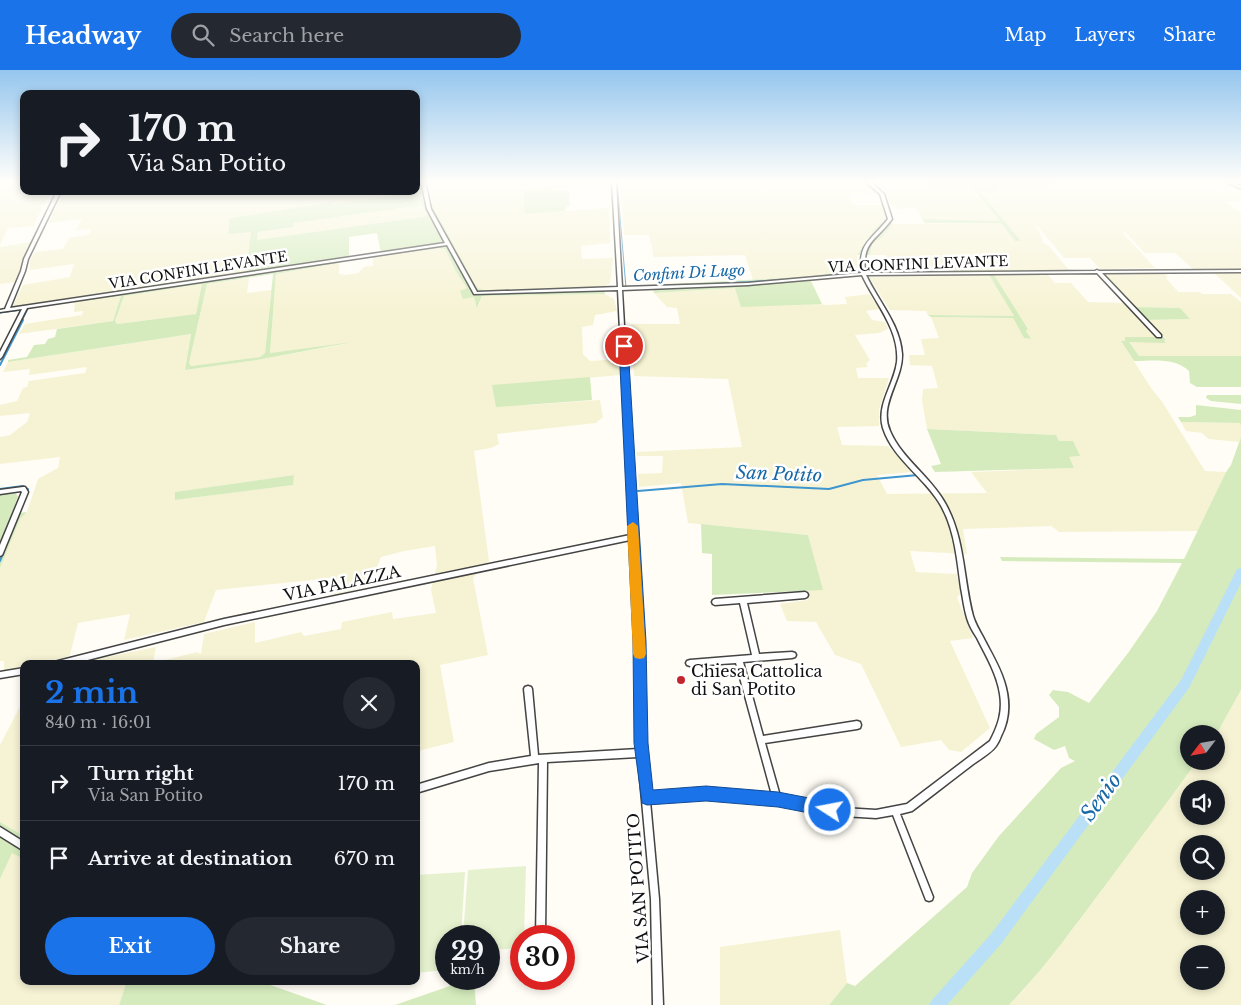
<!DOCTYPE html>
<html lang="en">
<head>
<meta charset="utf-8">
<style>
	:root { --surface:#171b24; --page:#242831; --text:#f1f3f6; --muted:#9ea1a6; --line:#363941; --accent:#1a73e8 }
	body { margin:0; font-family:"Libre Baskerville",serif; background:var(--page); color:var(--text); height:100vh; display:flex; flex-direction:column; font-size:19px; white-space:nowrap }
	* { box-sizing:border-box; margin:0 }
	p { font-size:16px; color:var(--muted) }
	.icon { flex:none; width:28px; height:28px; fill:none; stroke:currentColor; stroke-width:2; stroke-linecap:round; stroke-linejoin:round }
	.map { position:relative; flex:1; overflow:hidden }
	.side { position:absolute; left:20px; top:590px; width:400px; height:325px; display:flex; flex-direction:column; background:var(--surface); border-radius:10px; box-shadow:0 2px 8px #0003 }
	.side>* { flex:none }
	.hud { position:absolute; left:20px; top:20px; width:400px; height:105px; border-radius:10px; box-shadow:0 2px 8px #0003; background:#171b24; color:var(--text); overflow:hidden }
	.needle { width:32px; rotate:239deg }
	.buttons { position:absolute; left:1180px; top:655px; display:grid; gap:10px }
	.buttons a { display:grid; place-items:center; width:45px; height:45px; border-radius:50%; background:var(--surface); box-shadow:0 2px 8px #0003; font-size:25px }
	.speed { position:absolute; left:435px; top:855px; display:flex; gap:10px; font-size:25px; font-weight:700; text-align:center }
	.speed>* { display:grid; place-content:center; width:65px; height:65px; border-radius:50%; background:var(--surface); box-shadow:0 2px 8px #0003; line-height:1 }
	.speed small { font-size:12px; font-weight:400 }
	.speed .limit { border:8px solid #d22; background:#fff; color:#111 }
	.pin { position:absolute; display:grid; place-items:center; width:42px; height:42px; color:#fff; margin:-21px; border:2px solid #fff; border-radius:50%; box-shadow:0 1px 5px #0007 }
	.me { position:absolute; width:55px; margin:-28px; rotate:281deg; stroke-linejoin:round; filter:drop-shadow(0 0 4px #0008) }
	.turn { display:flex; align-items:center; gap:18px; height:105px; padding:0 25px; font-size:22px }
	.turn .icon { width:65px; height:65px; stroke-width:2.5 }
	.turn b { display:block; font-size:35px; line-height:42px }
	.round { display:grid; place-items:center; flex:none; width:52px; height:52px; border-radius:26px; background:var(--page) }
	.headline { display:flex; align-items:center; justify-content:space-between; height:85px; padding:0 25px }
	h1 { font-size:30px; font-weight:800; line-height:38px; color:var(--accent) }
	.action { display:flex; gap:10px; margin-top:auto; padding:10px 25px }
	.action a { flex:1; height:58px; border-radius:30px; background:var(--accent); color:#fff; font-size:20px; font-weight:800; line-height:58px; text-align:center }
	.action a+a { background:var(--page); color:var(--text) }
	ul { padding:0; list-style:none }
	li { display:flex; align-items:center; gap:15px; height:75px; padding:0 25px; border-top:1px solid var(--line) }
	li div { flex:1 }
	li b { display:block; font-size:19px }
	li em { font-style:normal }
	header { display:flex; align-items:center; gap:30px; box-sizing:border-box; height:70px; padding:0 25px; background:var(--accent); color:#fff }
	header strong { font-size:24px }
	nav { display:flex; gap:28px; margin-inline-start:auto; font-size:18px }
	.search { width:350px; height:45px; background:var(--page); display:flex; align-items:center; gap:12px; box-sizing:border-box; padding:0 18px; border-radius:28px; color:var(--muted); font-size:19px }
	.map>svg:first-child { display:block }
	.farmland { fill:#f6f3d4; fill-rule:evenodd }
	.green { fill:#d5ebbd; fill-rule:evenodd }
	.pitch { fill:#e6f2cf }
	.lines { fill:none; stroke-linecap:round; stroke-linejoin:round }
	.stream-far1 { stroke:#3f96cf; stroke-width:1 }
	.stream { stroke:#3f96cf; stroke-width:2 }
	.river { fill:#b9e0f7; fill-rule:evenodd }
	.minor-casing { stroke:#444; stroke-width:3 }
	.major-casing { stroke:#222; stroke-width:2 }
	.minor { fill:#fff; fill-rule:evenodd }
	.major { fill:#f9d66b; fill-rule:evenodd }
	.route { fill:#1a73e8; stroke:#114b97 }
	.slow { fill:#f59e0b }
	.poi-dot { fill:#c4262e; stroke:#fff; stroke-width:2 }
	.labels { text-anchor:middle; stroke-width:5; stroke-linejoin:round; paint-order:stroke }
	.far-street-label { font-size:14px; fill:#111; stroke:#fff }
	.far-water-label { font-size:15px; font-style:italic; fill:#1768a6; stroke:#fff }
	.street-label { font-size:16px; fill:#111; stroke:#fff }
	.poi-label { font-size:16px; fill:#111; stroke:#fff; text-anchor:start }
	.water-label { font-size:18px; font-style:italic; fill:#1768a6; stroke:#fff }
	.near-water-label { font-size:21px; font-style:italic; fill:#1768a6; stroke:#fff }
</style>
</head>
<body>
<header>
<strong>Headway</strong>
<div class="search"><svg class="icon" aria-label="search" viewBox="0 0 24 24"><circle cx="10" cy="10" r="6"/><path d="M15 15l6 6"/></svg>Search here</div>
<nav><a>Map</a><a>Layers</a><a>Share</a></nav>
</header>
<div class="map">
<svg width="1241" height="935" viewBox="0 0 1241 935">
	<rect width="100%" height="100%" fill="#fffdf5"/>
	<!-- farmland -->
	<g class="farmland">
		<path d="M0,111H24L18,127L50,124L33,156L8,158L0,175Z"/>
		<path d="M426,111H612V115L523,120L525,144L609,138L610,173L581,176L582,189L613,188L610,213L603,217L487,221L477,218L431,133Z"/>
		<path d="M646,111H862L873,117L876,122L873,126L868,125L865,123L847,125L854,135H882L886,142L885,149L874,160L857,185V200L803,207L753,210L745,185L654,187L649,165H624L620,117L646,114Z"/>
		<path d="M872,111H926L930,116L971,115L1000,151L922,149L915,137L899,139L891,135L884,120Z"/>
		<path d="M1053,111H1210L1201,113L1211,120L1229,121L1241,124V131L1226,132L1241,143V199H1193L1175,183H1145L1125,162L1123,163L1155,198L1100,199L1090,188H1064L1034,152L1043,170L1042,172L1049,176L1069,200H891L886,185H870L874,170H879L893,154L1002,153L1015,171L979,121H998L996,117L1056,114Z"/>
		<path d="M64,121H410L333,136L332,132L230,148L252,162L246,204L12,238L23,215L70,207L74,194L30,200V190L35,182L63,179L69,168L88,165L92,159L76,160L82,149L48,153Z"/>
		<path d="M423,135L429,146L257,170L258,162L293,157L294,153Z"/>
		<path d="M31,172L15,212L0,214V177Z"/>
		<path d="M441,178L445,179L456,202L474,227L478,237L482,226L605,224L614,229L617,241L595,245L593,255L582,257L583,284L590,291L620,289V305L493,316L528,335L600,330L603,347L596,353L497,364L499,374L491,378L474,381L489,491L473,508L488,585L440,595L454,672L418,681L420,710L416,711V594H72L156,577L153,593L197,582L201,584L204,564L255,552V573L301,562L304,566L341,559L342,552L392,542L393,549L436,543L431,520L437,495L435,476L404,481L381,487L370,515L332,526L331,508L216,520L204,552L124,570L130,544L78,553L70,585L64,588L36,594H24V596L4,600V591H0V498L20,449L27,442L38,409L58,398L60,387L0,394V367L10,365L27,352L30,343L0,346V335L17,331L23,318L27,317L29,311L85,303L87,297L29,305L30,299L3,302L8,292L191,264L185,300L257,290L345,274L270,283L276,204L339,193V204L346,205L358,203L364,197L373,196V187ZM294,405L292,415L175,430L176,422Z"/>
		<path d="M1163,202L1168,207L1166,208L1178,222H1200L1202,224H1231L1241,232V286H1139L1129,272H1166L1164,270L1166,269L1148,250L1189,249L1180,238L1132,237L1103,204Z"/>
		<path d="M1046,203L1055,213H1071L1088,232L1124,233L1157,267H1126L1125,271H1121L1151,318L1163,333L1205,401L1226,402L1198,461L1059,462L1051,456L963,459L967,484L910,481L916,502L957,504L961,523L957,527L973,568L950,571L990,658L961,682L949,680L941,670L901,677L861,594L835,585L816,552L787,551L780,534L808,530L807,520H822L808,465L688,453L681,413L639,417L638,404L662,403L663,386H637L636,382L742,377L728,309L634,306L631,254H680L677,238L667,237L654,223L735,218L825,235L847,234L845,227L869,224L880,239L866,241L872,250L885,252L888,259L879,263L855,265L870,290L866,294L868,297L856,298L858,308H889L879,340V356L837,357L842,375L888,376L913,402L877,405L887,424L987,423L971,402L1073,398L1068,387L1079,386L1059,371L1055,365L927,359L922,330L923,319L938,318L932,296L910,295L909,285H925L921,269L939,268L931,247L1013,248L1024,268L1031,269L1026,261L1028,259L993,205Z"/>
		<path d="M1214,203H1241V228Z"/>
		<path d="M989,205L1014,246L928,245L926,241L890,240L869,207Z"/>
		<path d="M249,208L247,223L271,220L265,283L260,287L191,296L189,293L207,214Z"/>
		<path d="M203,214L196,244L117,254L115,251L124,226Z"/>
		<path d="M121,226L113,251L19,264L25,254L82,245L83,241L74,242L75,232Z"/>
		<path d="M1181,352L1241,353V367L1239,372L1209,369L1202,363L1186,361Z"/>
		<path d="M1241,620V935H1009L1022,922L1072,860L1197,691H1216V665ZM1189,719H1216V746H1189ZM1189,774H1216V801H1189ZM1189,829H1216V856H1189ZM1189,884H1216V911H1189Z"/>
		<path d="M24,629V766L0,752V675Z"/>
		<path d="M12,782L24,789V911H127L119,935H0V809Z"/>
		<path d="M840,860L847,913L829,935H720V877Z"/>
	</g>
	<!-- green -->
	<g class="green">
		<path d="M419,111H426L431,133L477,218L487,221L603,217L605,224L482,226L477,238L474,227L463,229L460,221L467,218L456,202L445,179L440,178L373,187V184L381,183L377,163L349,167V188L339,189V193L276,204L270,283L353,272L257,290L185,300L191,264L8,292V290L27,287L34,275L45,274L48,269L55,267L57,259L113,251L121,226L75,232L77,229L246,204L251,162L228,164L230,148L332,132L333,135L416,121L421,119ZM422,135L429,146L257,170L258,162L293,157L294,153ZM273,204L265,283L260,287L191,296L189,293L207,214ZM202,214L196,244L117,254L115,251L124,226Z"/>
		<path d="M926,111H1053L1056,114L997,117L999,121L980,122L1021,171H1015L1001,153H925L922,149L1000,151L971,116H929Z"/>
		<path d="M552,118V121L569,120L570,136L566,137L565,141L525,144L523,120Z"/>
		<path d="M885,149L893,154L879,170H873L870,185H857L874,160Z"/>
		<path d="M857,200L858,206L811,211L822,234L741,237L735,218L654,223L652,215L803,207Z"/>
		<path d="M891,200H1045L1046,203L994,205L1028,259L1026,261L1031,269L1024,268L1013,248L931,247L928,245L1014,246L989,205L890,206Z"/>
		<path d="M1124,233H1129L1133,237L1180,238L1190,249L1148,250L1166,270H1164L1166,273L1129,272L1139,286H1241V317H1197L1190,313L1189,301C1175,287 1152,291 1134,291L1121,271H1125V267H1156Z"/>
		<path d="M590,307L592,330L496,337L492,315Z"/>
		<path d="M1207,325H1241V334L1211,331L1206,328Z"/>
		<path d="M1196,335L1241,340V356L1240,353L1181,352L1178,347H1190L1196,345Z"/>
		<path d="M927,359L1056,365L1059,371H1073L1080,386L1069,387L1074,398L935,402L931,396L941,394Z"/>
		<path d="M1241,367V620L1216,665L1189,664V691H1197C1167,733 1135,775 1104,817C1074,857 1044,899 1009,935H829L847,913L855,916L967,817L972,803L999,766L1061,698L1075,691L1069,688L1065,676L1054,680L1034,669L1036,664L1059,647V637L1049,625L1053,620L1068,622L1089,633L1128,583L1157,541L1182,493L1002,491L1000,487L1184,489L1226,402L1231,395Z"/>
		<path d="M294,405L293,415L175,430V422Z"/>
		<path d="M14,422L18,426L12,444L27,442L20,449L0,498V424Z"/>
		<path d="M701,454L808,465L823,520L712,525V484L702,483Z"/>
		<path d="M0,752L24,766V789L12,783L0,809Z"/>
		<path d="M470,909H474L476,935H395Z"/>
		<path d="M127,911H259L327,935H119Z"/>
	</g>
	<!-- pitch -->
	<g class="pitch">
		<path d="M526,796L524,866H521V878L489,880V866H463L468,800Z"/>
		<path d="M465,802L461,866H446V900L416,903V805Z"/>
	</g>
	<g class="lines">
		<!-- stream-far1 -->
		<g class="stream-far1">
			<path d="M617,111L626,218"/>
			<path d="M815,207L860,201"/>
			<path d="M688,215L793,209"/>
			<path d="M0,243L28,239L22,251"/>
		</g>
		<!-- stream -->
		<g class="stream">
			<path d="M0,295L23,250"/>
			<path d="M0,419L23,416L28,419L27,421"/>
			<path d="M638,421L722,414L829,419L863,410L918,405"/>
			<path d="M0,491L4,481"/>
		</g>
		<!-- river -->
		<path class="river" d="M1241,498V513L1189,618L1001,874L947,935H929L932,930L991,864L1181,610L1237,499Z"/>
		<defs>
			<g id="minor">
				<path d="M421,111H425L431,139L477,222L618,217L612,111H616L622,217L748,213L861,203C858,172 872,170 888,149L880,124L865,111H870L884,124L892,149C876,171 862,171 865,203L1095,201L1097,200L1099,201L1241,200V202L1102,203L1161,265V267H1157L1097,203L866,205C878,231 900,254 902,284C903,310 878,335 890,361C902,389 930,406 945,433C965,468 963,508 973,546C975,553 979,560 983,567C990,581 999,595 1004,611C1010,629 1010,649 1001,666C1000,669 998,673 996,676C991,683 979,690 972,695C952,710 932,726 912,741L900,744L933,827L932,830L929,831L926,830L893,745L876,748L843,746L777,734L705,728L650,731L659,829L663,935H653L651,829L638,687L547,692L545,866H536L539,693L489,701L416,723V715L489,693L531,686L524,619L525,617L528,616L531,617L532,619L538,685L638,679L636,572L630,470L224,555L72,594H55V592L58,591L224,549L630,465L618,220L474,224L447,175L27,238L2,287L0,289V282L22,239L0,242V240L5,239L21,201L24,189L57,121H61L28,189L25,201L10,238L445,173L427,139ZM862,205C875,233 900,260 897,292C894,315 876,335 883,358C893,389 924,407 940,434C955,459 957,490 961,518C963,528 964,538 967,548C969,555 973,562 977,568C986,586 997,604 1000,624C1003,642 998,656 990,671L907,734L876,740L843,738L780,726L765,673L857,659L860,658L861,655L860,652L857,651L763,666L743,592L792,588L795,587L796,585L795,583L792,582L759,584L747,533L805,528L807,527L808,525L807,523L805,522L715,529L713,530L712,532L713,534L715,535L740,533L752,585L690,590L687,591L686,593L687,595L690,596L736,593L772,725L705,720L650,723L645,673L642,572L622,220L748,215Z"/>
				<path d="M23,417H25L28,422L3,483L2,485L0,486V475L22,422L21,421L0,424V420Z"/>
				<path d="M24,598V604L0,608V602Z"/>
				<path d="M0,757L24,772V781L0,766Z"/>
			</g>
			<path id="major" d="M1222,111H1229L1241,116V119Z"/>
		</defs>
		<!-- minor casing -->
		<use href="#minor" class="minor-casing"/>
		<!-- major casing -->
		<use href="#major" class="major-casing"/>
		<!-- minor -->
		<use href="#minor" class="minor"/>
		<!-- major -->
		<use href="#major" class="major"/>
	</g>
	<!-- sky -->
	<linearGradient id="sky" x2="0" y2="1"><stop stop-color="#95c6ee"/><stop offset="0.46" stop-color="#fffefa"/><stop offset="1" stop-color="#fffefa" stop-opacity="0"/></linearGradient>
	<rect width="1241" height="242" fill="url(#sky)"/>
	<!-- route -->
	<path class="route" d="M624,273L628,276L646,572L648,673L653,720L706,716L778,722L830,732L836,734L838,740L836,745L830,747L778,737L706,731L647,735L642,733L634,673L633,572L619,276Z"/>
	<!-- slow -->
	<path class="slow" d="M633,452L638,456L646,584L644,588L640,589L635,588L633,584L627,456Z"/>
	<!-- markers -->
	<circle class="poi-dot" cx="681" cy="610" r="5"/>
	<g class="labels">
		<!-- far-street labels -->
		<g class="far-street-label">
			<text transform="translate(918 194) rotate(-2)" y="5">VIA CONFINI LEVANTE</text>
			<text transform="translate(198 200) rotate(-9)" y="5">VIA CONFINI LEVANTE</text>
		</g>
		<!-- far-water labels -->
		<g class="far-water-label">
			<text transform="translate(689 203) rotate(-3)" y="5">Confini Di Lugo</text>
		</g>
		<!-- street labels -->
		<g class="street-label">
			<text transform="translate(342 513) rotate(-12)" y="6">VIA PALAZZA</text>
			<text transform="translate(638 818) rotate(-94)" y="6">VIA SAN POTITO</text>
		</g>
		<!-- poi labels -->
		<g class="poi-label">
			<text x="691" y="607">Chiesa Cattolica<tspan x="691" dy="18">di San Potito</tspan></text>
		</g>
		<!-- water labels -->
		<g class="water-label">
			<text transform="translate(779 404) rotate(2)" y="6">San Potito</text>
		</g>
		<!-- near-water labels -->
		<g class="near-water-label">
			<text transform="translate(1101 727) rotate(-54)" y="7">Senio</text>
		</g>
	</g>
</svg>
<div class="buttons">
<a><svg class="needle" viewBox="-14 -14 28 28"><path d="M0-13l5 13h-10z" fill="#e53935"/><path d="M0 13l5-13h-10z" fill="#9ea1a6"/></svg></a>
<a><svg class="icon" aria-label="sound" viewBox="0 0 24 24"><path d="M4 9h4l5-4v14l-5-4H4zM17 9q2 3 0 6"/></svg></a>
<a><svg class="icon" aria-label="search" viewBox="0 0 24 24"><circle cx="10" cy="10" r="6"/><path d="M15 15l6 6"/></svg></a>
<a>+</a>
<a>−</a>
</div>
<div class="speed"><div>29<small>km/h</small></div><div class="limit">30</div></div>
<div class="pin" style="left:624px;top:276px;background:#d93025"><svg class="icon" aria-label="arrive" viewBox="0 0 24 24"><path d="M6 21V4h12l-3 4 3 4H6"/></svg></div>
<svg class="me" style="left:830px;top:740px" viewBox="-20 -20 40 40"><circle r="17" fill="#1a73e8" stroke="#fff" stroke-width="3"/><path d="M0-11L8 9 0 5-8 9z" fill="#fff"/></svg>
<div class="hud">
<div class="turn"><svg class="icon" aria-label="right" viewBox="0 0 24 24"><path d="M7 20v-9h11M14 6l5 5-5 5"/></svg><div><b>170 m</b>Via San Potito</div></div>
</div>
<section class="side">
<div class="headline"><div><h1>2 min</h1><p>840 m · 16:01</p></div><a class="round"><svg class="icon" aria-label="close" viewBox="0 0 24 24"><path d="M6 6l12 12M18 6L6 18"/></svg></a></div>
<ul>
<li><svg class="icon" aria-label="right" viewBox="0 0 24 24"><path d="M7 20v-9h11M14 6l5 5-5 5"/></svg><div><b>Turn right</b><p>Via San Potito</p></div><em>170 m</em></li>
<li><svg class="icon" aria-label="arrive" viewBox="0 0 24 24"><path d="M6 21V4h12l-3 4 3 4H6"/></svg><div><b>Arrive at destination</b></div><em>670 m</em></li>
</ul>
<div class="action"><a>Exit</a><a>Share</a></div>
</section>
</div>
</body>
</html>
